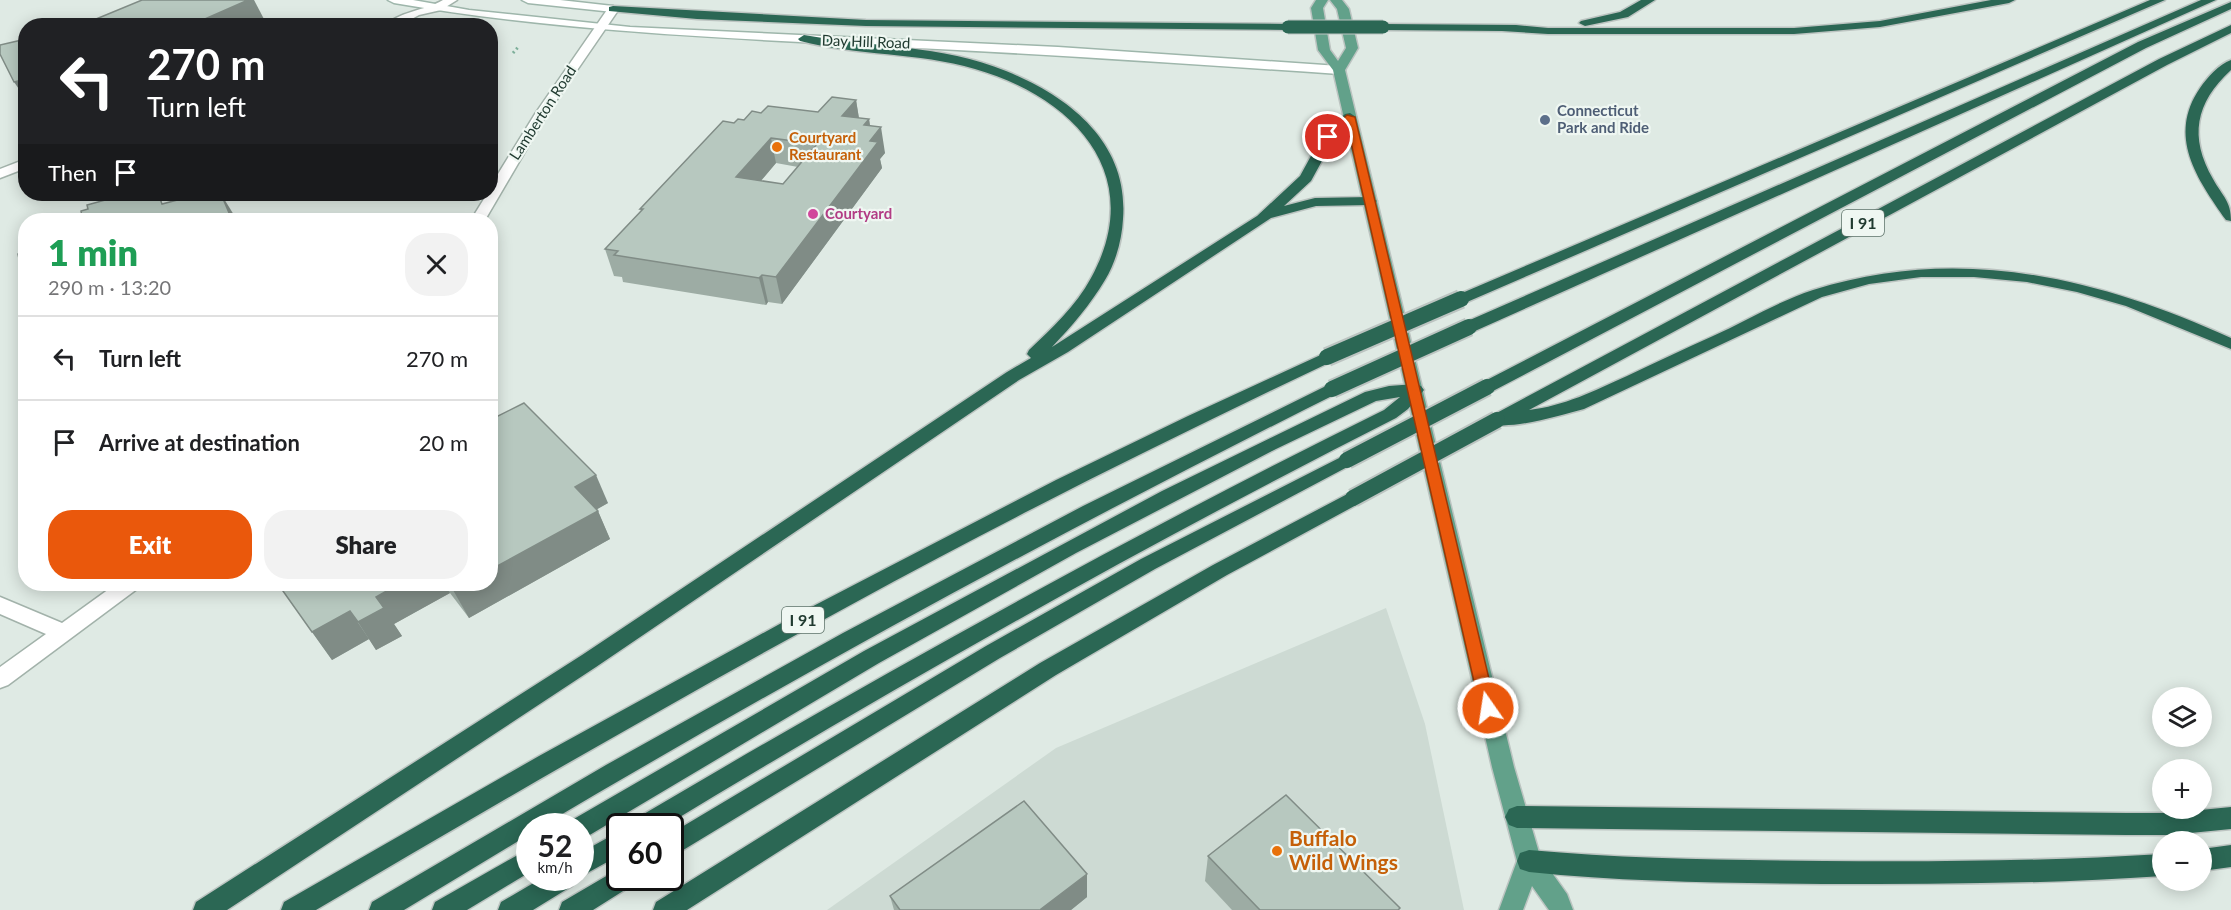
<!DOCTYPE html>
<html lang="en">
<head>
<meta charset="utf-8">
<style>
	:root { --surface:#fff; --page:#f2f2f2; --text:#202124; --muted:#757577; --line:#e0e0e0; --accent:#ea580c }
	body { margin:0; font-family:Lato,sans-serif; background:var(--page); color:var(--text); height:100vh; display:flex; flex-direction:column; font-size:22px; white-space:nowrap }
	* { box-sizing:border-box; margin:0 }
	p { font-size:20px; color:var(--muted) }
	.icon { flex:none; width:33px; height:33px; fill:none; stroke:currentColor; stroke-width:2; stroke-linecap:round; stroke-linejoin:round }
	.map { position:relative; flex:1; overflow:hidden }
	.drawer { position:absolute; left:18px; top:213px; width:480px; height:378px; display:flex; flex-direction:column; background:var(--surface); border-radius:24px; box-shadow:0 3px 15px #0003 }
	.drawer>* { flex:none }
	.guide { position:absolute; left:18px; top:18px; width:480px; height:183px; border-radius:24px; box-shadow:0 3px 15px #0003; background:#202124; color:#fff; overflow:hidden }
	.fabs { position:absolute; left:2152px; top:687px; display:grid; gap:12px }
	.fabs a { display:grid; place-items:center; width:60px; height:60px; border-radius:50%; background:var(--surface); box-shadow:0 3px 15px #0003; font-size:30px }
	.speed { position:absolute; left:516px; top:813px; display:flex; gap:12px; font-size:30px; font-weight:700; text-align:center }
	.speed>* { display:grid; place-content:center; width:78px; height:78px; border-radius:50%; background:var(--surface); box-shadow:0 3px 15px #0003; line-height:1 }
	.speed small { font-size:15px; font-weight:400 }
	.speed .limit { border:3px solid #111; border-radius:9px; background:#fff; color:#111 }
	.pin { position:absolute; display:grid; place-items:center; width:51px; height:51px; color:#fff; margin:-26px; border:3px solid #fff; border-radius:50%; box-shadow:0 2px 6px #0007 }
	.me { position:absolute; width:66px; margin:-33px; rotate:347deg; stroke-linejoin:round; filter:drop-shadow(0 0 4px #0008) }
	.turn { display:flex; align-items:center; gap:21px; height:126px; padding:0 30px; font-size:27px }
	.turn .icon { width:78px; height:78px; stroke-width:2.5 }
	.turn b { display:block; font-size:42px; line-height:51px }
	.then { display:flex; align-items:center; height:57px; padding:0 30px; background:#0003; gap:12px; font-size:22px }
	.round { display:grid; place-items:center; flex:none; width:63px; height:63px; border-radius:24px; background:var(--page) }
	.headline { display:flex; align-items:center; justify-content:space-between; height:102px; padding:0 30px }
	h1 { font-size:36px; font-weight:800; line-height:45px; color:#1e9e55 }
	.primary-button { display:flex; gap:12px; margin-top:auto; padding:12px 30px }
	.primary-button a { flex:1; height:69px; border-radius:24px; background:var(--accent); color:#fff; font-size:24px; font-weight:800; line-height:69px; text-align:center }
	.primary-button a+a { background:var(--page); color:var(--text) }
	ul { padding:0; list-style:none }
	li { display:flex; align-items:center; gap:18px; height:84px; padding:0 30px; border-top:2px solid var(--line) }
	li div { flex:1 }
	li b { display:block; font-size:22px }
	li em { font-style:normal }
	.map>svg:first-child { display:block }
	.built { fill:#cddad3 }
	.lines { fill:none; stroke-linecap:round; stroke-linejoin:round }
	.street-casing { stroke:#a2b2aa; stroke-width:3 }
	.secondary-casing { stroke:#9eb6ab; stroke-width:3 }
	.primary-casing { stroke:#bcc4c1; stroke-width:3 }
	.highway-casing { stroke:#bcc4c1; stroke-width:3 }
	.path { stroke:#7eaf9a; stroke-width:3; stroke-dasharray:2 3; stroke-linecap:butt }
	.street { fill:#fff; fill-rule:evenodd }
	.secondary { fill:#fff; fill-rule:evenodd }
	.primary { fill:#62a18a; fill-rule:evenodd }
	.highway { fill:#2b6754; fill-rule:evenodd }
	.highway-bridge-far1-casing { stroke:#bcc4c1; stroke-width:15; stroke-linecap:butt }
	.highway-bridge-casing { stroke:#bcc4c1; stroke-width:20; stroke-linecap:butt }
	.highway-bridge-far1 { stroke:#2b6754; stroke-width:13 }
	.highway-bridge { stroke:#2b6754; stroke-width:16 }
	.wall { fill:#9daca4; fill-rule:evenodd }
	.shaded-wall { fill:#808c86 }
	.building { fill:#b7c8bf; stroke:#808c86; stroke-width:1.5; fill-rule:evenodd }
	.route { fill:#ea580c; stroke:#983908; stroke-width:1.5 }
	.service-dot { fill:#5c6f8a; stroke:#eff7f2; stroke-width:2 }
	.food-dot { fill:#e8710a; stroke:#eff7f2; stroke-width:2 }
	.hotel-dot { fill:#d1479c; stroke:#eff7f2; stroke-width:2 }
	.labels { text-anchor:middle; stroke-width:4.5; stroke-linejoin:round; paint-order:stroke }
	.far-street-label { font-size:15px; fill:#203a30; stroke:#eff7f2 }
	.far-service-label { font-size:15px; font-weight:bold; fill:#4e5e75; stroke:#eff7f2; text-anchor:start }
	.far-food-label { font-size:15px; font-weight:bold; fill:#c56008; stroke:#eff7f2; text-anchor:start }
	.far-hotel-label { font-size:15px; font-weight:bold; fill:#b23c85; stroke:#eff7f2; text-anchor:start }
	.shield { fill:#eff7f2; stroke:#5e736a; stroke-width:1.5 }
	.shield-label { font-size:16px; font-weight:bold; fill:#203a30 }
	.near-food-label { font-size:21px; font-weight:bold; fill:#c56008; stroke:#eff7f2; text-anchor:start }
</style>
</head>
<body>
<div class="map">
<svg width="2231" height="910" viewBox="0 0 2231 910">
	<rect width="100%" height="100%" fill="#dfeae4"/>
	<!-- built -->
	<path class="built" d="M1386,608L1425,724L1464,910H827L1056,748Z"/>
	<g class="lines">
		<defs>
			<g id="street">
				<path d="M443,0H457L441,10L419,15L399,26H384C401,11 424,11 443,0Z"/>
				<path d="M613,6L619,9L547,114L485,220H471L487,194H490V187L535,114L609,7Z"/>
				<path d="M26,159V168L0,178V169Z"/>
				<path d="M116,584H140L137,589L8,685L0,688V667L46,634L0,614V597L62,623Z"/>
			</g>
			<g id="secondary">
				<path d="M388,0H413L469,10L630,27L1058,47L1339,66L1345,70L1339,74C1192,64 1044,54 897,47C727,38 561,32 394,3Z"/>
				<path d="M522,0H560L613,6L619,9L613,12L528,3Z"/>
			</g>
			<path id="primary" d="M1316,0H1328L1323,8L1330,50L1338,61L1346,48L1337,9L1330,0H1342L1349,9L1358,48L1345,70L1514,767L1540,856L1567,894L1573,910H1549L1532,886L1523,910H1499L1517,861L1492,767L1333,70L1318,50L1311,8Z"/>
			<g id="highway">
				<path d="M1641,0H1655L1628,17L1585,26L1579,23L1581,21L1620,12Z"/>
				<path d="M1991,0H2015L2009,3L1880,27L1794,34H1548L1502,31L1383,30L1377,27L1383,24L1516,25L1548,28H1794L1880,21Z"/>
				<path d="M2150,0H2165L1467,302L1461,304L1453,299L1455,296Z"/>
				<path d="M2201,0H2216L1475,331L1469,332L1461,327L1463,323Z"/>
				<path d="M2231,2V9L2146,48L1493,391H1481L1479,387L1481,383L2138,42Z"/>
				<path d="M613,6L866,20L1288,24L1294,27L1288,30L866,26L697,19L609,11V7Z"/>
				<path d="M2231,25V33L2167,65L1529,410C1564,406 1594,391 1627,376C1656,362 1684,349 1713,336C1746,321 1779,301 1813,290C1958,244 2096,277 2231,338V349L2126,306L2077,292L2027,282L1974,277H1921L1869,284L1822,297L1584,409C1562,415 1512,430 1491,424L1488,420L1491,416L2159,59Z"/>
				<path d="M804,35C870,47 943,45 1006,71C1070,97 1129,143 1123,219C1122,239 1116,262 1105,280C1090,305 1072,326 1052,347L1257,216L1300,176L1323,134L1345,114L1350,113L1356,117L1334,139L1311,181L1284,206L1315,198L1370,197L1377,201L1370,205L1316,206L1271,218L1068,352L1019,380L596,667L227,910H193L196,902L582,655L1007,372L1031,358L1027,354L1029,350C1052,328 1076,306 1091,278C1148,174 1073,97 975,69C918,52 857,56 800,41L798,39Z"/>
				<path d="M2231,60V70C2195,103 2189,137 2213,179C2223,197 2231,201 2231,221L2226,220C2197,179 2167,136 2200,88C2207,78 2219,64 2231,60Z"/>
				<path d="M1327,352L1333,353L1335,357L1333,361C1200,424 1068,489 938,558C727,670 521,789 316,910H281L284,902L539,756L796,615L1056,480L1188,416Z"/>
				<path d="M1332,383L1338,385L1341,389L1338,393C1067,528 802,672 542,826H530V834L404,910H369L372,902L606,765L843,633L1083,506Z"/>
				<path d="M1415,384L1421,386L1424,390L1408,409L1396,418C1147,544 904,681 665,826H633L637,818C881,674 1129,536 1384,410L1400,397L1376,401L1276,449L1076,553L879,663L588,836L580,839V826H569L572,820L864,651L1162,491L1365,392L1389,386Z"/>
				<path d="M1347,454L1353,456L1356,460L1353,464L1155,569L1000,658L670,858V834L986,646L1141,559Z"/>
				<path d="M1353,491L1360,493L1362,498L1360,503L1227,575L1056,675L687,910H653L656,902L1040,663L1213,565Z"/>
				<path d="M1517,806L2126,813H2170L2231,807V829L2170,835H2126L1517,828L1509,825L1505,817L1509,809Z"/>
				<path d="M620,831V855L580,877V853Z"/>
				<path d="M2231,845V867L2202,871V849Z"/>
				<path d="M530,848V872L467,910H432L435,902Z"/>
				<path d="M1529,850C1627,859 1725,860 1823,861C1937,862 2050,861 2163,854V876C2050,884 1937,884 1823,884C1725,883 1627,882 1529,872L1520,869L1517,861L1520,853Z"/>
				<path d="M620,868V878H634L631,886L593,910H559L562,902Z"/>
				<path d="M542,878H575L572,886L533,910H498L501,902Z"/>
			</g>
		</defs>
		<!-- street casing -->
		<use href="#street" class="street-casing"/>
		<!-- secondary casing -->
		<use href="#secondary" class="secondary-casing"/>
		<!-- primary casing -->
		<use href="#primary" class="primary-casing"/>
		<!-- highway casing -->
		<use href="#highway" class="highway-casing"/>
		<!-- path -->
		<path class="path" d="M513,53L519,46"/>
		<!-- street -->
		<use href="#street" class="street"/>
		<!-- secondary -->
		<use href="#secondary" class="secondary"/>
		<!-- primary -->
		<use href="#primary" class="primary"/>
		<!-- highway -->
		<use href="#highway" class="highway"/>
		<defs>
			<path id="highway-bridge-far1" d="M1288,27H1383"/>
			<g id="highway-bridge">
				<path d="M1327,357L1461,299"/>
				<path d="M1332,389L1469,327"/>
				<path d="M1347,460L1487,387"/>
				<path d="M1353,498L1497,420"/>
			</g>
		</defs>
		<!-- highway-bridge-far1 casing -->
		<use href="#highway-bridge-far1" class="highway-bridge-far1-casing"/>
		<!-- highway-bridge casing -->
		<use href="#highway-bridge" class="highway-bridge-casing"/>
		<!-- highway-bridge-far1 -->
		<use href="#highway-bridge-far1" class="highway-bridge-far1"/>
		<!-- highway-bridge -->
		<use href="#highway-bridge" class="highway-bridge"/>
	</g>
	<!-- wall -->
	<g class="wall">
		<path d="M856,100L859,118L869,119L870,126L885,153L880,159L882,168L782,304L768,302L766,305L623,282L622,277L614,276L605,249L641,211L640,209L734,123L761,113L818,112ZM776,163L798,167L783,184L761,181Z"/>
		<path d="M490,420L608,503L597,509L610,539L469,618L450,593L394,624L402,636L376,650L369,639L332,660L278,584H490Z"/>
		<path d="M1208,856L1400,908L1399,910H1232L1205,881Z"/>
		<path d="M890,896L1087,897L1071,910H894Z"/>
	</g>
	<!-- shaded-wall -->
	<g class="shaded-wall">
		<path d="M248,0H254L265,21L255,26H189Z"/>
		<path d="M26,79V99L14,82Z"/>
		<path d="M856,100L860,125L842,116Z"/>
		<path d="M869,119L872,139L881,127L885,153L880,159L882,168L782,304L776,277L864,125Z"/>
		<path d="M771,138L776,163L742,203L736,177Z"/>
		<path d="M221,194L234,215L236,220H231Z"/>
		<path d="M762,275L768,302L766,305L759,278Z"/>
		<path d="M596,475L608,503L587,515L575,487Z"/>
		<path d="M598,511L610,539L469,618L453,590L465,584H490V570Z"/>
		<path d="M399,584H444L450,593L394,624L402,636L376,650L358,622L376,597Z"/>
		<path d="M350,611L369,639L332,660L312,632Z"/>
		<path d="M1087,874V897L1071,910H1041V909Z"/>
	</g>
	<!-- building -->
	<g class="building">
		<path d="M142,0H248L189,26H77L84,24Z"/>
		<path d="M26,39V79L14,82L0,54V45Z"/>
		<path d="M832,97L856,100L842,116L869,119L864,125L881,127L870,141L878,142L776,277L762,275L759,278L614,255L618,251L605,249L643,209H640L723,121L734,123L738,119L744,120L752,111L761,113L768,106L818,112ZM771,138L817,144L783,184L736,177Z"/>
		<path d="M127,194H151L152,198L159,196L162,204L200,194H221L232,220H74L73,219L82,217L81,211L88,209L87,205Z"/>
		<path d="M26,252V272L22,273L18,254Z"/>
		<path d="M524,403L596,475L575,487L598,511L490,570V420Z"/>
		<path d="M278,584H399L376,597L384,608L358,622L350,611L312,632Z"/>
		<path d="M448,584H465L453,590Z"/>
		<path d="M1286,795L1400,908L1398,910H1260L1208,856Z"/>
		<path d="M1024,801L1087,874L1041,909L1042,910H900L890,896Z"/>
	</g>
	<!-- route -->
	<path class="route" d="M1347,115L1355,117L1496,708L1494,713L1488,715L1482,713L1480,708L1347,125L1332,139L1323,137Z"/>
	<!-- markers -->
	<circle class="service-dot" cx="1545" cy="120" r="6"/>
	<g class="food-dot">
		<circle cx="777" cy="147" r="6"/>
		<circle cx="1277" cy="851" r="6"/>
	</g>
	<circle class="hotel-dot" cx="813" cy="214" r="6"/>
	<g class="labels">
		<!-- far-street labels -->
		<g class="far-street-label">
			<text transform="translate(866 42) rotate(2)" y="5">Day Hill Road</text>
			<text transform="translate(543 113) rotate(-57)" y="5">Lamberton Road</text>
		</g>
		<!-- far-service labels -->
		<g class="far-service-label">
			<text x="1557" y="116">Connecticut<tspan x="1557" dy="17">Park and Ride</tspan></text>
		</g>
		<!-- far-food labels -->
		<g class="far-food-label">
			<text x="789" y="143">Courtyard<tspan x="789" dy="17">Restaurant</tspan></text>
		</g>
		<!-- far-hotel labels -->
		<g class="far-hotel-label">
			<text x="825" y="219">Courtyard</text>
		</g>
		<!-- shield labels -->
		<g class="shield">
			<rect x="1842" y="210" width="42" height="26" rx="4.5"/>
			<rect x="782" y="607" width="42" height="26" rx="4.5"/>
		</g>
		<g class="shield-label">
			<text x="1863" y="229">I 91</text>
			<text x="803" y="626">I 91</text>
		</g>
		<!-- near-food labels -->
		<g class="near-food-label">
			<text x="1289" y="846">Buffalo<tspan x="1289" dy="24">Wild Wings</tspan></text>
		</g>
	</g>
</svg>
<div class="fabs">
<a><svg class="icon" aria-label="layers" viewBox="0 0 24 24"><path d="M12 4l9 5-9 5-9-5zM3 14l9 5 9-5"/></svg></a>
<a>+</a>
<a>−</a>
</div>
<div class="speed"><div>52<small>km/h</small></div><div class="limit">60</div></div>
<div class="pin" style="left:1328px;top:137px;background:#d93025"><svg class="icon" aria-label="arrive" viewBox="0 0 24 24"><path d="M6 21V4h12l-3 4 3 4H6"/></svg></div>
<svg class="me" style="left:1488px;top:708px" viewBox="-20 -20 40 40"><circle r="17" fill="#ea580c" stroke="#fff" stroke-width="3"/><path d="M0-11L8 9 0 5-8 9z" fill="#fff"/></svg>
<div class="guide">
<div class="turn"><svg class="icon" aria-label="left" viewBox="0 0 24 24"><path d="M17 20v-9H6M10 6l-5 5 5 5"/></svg><div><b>270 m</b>Turn left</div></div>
<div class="then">Then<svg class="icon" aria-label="arrive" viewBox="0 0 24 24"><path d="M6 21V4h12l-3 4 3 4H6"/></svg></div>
</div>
<section class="drawer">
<div class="headline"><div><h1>1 min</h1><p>290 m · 13:20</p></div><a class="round"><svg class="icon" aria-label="close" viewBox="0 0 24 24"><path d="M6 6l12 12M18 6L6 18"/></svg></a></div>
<ul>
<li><svg class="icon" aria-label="left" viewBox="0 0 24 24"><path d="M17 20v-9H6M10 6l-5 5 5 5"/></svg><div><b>Turn left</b></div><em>270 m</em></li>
<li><svg class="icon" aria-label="arrive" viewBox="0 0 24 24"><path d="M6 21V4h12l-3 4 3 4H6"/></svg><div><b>Arrive at destination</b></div><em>20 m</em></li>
</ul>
<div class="primary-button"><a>Exit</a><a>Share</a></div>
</section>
</div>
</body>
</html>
